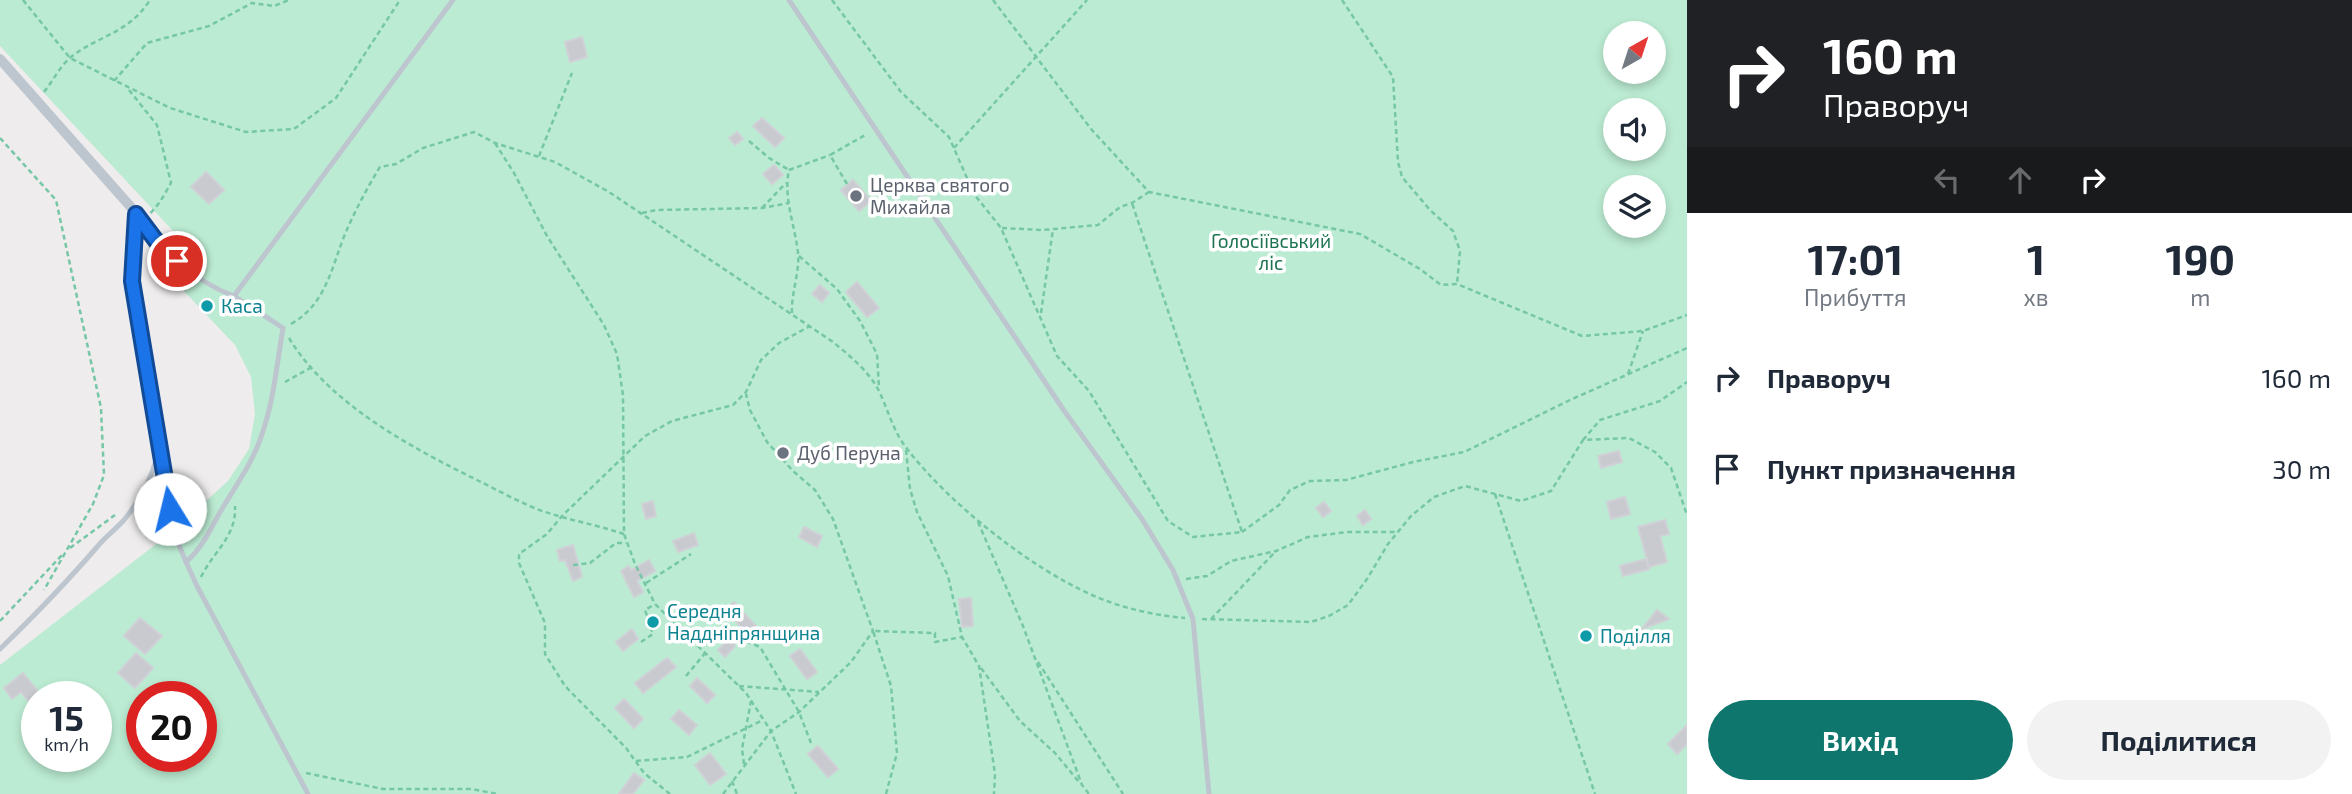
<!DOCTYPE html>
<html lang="uk">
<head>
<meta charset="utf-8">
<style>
	:root { --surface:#fff; --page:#f2f2f3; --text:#1f2937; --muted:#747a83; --accent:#0f766e }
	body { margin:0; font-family:"Exo 2",sans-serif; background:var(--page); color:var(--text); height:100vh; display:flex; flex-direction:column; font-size:26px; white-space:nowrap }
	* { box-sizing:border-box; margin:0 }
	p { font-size:23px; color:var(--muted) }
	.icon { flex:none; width:38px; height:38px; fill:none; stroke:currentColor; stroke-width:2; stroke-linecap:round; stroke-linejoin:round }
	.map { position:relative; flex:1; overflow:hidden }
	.side { display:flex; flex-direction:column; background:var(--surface); width:665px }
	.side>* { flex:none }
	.banner { background:#202124; color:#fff; overflow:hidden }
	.needle { width:46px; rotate:39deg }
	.fabs { position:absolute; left:1603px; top:21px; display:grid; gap:14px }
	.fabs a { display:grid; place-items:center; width:63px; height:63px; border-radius:50%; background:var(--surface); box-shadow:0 4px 10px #0003; font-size:35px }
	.speed { position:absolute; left:21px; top:681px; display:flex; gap:14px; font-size:35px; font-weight:700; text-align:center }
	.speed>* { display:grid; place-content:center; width:91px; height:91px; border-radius:50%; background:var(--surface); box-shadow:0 4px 10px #0003; line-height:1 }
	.speed small { font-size:18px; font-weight:400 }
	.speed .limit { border:10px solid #d22; background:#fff; color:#111 }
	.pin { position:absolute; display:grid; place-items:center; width:60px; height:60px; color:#fff; margin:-30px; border:4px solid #fff; border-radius:50%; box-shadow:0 2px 7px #0007 }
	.me { position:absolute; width:77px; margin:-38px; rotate:351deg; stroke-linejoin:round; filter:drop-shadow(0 0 5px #0008) }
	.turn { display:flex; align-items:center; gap:24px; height:147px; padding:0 21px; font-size:32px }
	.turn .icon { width:91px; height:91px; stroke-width:2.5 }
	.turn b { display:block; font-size:49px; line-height:60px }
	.lanes { display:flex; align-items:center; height:66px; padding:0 21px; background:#0003; justify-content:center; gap:35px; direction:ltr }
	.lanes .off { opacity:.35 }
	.eta { display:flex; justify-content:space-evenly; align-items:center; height:119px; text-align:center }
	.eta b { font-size:42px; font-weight:700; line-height:49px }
	.primary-button { display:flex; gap:14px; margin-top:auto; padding:14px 21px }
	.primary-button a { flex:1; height:80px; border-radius:42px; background:var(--accent); color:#fff; font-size:28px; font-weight:700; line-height:80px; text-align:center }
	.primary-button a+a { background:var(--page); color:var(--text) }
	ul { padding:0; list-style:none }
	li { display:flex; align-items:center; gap:21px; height:91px; padding:0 21px }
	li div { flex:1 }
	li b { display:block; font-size:26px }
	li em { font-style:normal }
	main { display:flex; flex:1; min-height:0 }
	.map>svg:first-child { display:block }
	.green { fill:#bbebd2; fill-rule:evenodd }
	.building { fill:#c9cad0; stroke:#d0d1d7; stroke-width:2 }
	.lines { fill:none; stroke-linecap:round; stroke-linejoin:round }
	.path { stroke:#75c7a6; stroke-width:2.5; stroke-dasharray:5 3.5; stroke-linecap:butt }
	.lane { stroke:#bdc5ce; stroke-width:5 }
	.street { stroke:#bdc5ce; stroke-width:10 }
	.route-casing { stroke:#114b97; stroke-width:18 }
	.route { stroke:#1a73e8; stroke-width:12 }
	.worship-dot { fill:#6b7280; stroke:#fff; stroke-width:2.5 }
	.culture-dot { fill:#0f9aa8; stroke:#fff; stroke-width:2.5 }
	.labels { text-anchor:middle; stroke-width:7; stroke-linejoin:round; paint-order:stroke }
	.worship-label { font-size:19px; fill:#5b616d; stroke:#fff; text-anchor:start }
	.park-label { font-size:19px; fill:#1b744f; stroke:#fff }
	.culture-label { font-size:19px; fill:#0d838f; stroke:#fff; text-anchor:start }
</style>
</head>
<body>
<main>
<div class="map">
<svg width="1687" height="794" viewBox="0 0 1687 794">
	<rect width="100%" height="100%" fill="#eeecec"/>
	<!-- green -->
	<path class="green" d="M0,0H1687V794H0V665L173,531L228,481L249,449L255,414L251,377L235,345L182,289L204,264L0,46ZM1615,33H1654V72H1615ZM1615,110H1654V149H1615ZM1615,187H1654V226H1615ZM37,696H96V756H37ZM142,696H201V756H142Z"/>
	<!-- building -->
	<g class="building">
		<path d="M582,37L587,57L570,62L565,42Z"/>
		<path d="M762,118L784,138L775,147L753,126Z"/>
		<path d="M737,132L743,139L735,145L729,138Z"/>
		<path d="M774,165L783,175L772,184L763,174Z"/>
		<path d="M206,172L224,190L209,204L191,187Z"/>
		<path d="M853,180L871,201L859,211L841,190Z"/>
		<path d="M857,282L879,308L867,317L846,292Z"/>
		<path d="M820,285L829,293L822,302L812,294Z"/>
		<path d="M1619,451L1622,462L1601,468L1598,456Z"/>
		<path d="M1625,497L1630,514L1611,519L1607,502Z"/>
		<path d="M653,501L656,516L646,519L642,504Z"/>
		<path d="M1324,502L1331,511L1323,517L1316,508Z"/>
		<path d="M1365,510L1371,519L1363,525L1357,516Z"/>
		<path d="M1665,520L1669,534L1660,536L1667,562L1649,567L1638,527Z"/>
		<path d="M804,527L822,536L817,547L799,537Z"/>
		<path d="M694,533L698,545L678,552L673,541Z"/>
		<path d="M573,545L582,577L573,581L565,560L560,561L557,550Z"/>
		<path d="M1646,559L1649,569L1623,576L1620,566Z"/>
		<path d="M649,560L655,571L637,581L643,592L634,597L621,571L629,566L631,570Z"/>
		<path d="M971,598L973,626L962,627L959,599Z"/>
		<path d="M734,602L756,626L747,634L725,609Z"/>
		<path d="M1657,610L1669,619L1642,629Z"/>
		<path d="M140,618L162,636L145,654L124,636Z"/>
		<path d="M632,629L638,639L623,651L616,642Z"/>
		<path d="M729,639L735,646L725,657L718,650Z"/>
		<path d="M800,649L817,672L807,679L790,656Z"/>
		<path d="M136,653L153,668L135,688L118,673Z"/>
		<path d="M667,658L676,667L643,693L635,683Z"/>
		<path d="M23,673L37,690V711L21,692L12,699L4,688Z"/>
		<path d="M697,678L715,695L707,703L690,686Z"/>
		<path d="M624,699L643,719L634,728L615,708Z"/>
		<path d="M679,710L697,725L689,735L671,719Z"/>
		<path d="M1687,725V744L1677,754L1668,744Z"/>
		<path d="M818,746L838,769L828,777L808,754Z"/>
		<path d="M710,753L726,774L710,785L695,765Z"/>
		<path d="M634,773L644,780L633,794H619Z"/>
	</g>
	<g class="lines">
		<!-- path -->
		<g class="path">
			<path d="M23,0L70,58L170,108L246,132L294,129L336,98L400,0"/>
			<path d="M832,0L901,92L949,137L974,194L1001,228L1057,356L1089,391L1168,521L1193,537L1242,532L1132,203"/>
			<path d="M993,0L1091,129L1149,192L1360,234L1420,269L1441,285L1457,284L1582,336L1643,331L1687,315"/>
			<path d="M1342,0L1393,77L1398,162L1402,177L1430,210L1453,231L1460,251L1457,284"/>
			<path d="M114,81L147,43L209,26L252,3L274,6L289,0"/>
			<path d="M129,90L157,125L171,183L160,202L149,215"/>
			<path d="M44,92C53,81 60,66 71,57C99,35 128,34 150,0"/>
			<path d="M0,138L56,200L101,408L104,475L93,504L44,590"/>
			<path d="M749,141L769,158L789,170"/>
			<path d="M495,143L514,173L547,236L604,325L617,354L623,395L624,534L635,564L655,604L746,693L771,731L796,794"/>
			<path d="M954,148L1087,0"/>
			<path d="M539,156L572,73"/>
			<path d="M847,184L830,155L867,134"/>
			<path d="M762,208L786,183"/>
			<path d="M642,213L656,210L762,208L789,203"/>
			<path d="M1002,228L1043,230L1098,225L1120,207L1132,203L1149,192"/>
			<path d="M799,256L837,289L860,321L877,354L879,388"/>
			<path d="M792,313C791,293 800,272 798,253C795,225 783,198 789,170L830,155"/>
			<path d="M1041,313L1053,229"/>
			<path d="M291,324C326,304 331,269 345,234C355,211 367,188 380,167L396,164L423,148L474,132L495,143L555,162L609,192L833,342C850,356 870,372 880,393C889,413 894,433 908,450C950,504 1029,567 1092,595C1121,608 1153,615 1185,618"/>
			<path d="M289,338C329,404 412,448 479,481C499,491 521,503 542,511C569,520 597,525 624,534"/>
			<path d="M1628,374L1643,331"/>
			<path d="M285,382L312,367"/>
			<path d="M1583,440L1600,420L1660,401L1687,382"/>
			<path d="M906,450L910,489L917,512L948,576L962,637L979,666L995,774L994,794"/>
			<path d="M1495,494L1595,794"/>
			<path d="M978,522L1023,626L1082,785L1089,794"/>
			<path d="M1242,532L1279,505L1290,490L1310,481L1346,480L1413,462L1464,452L1570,400L1687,348"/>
			<path d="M70,548L115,515"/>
			<path d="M573,565L590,563L616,543H626"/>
			<path d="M201,577C213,552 237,536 235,506"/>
			<path d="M1186,579L1207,576L1231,561L1276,551L1308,537L1347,532H1398"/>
			<path d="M646,583L691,554"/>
			<path d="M1202,619L1311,622L1329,616L1348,605L1367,579L1388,544L1411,516L1434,497L1465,486L1521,501L1551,491L1583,440L1629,438L1655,452L1671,468L1687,515"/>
			<path d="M1211,619L1276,551"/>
			<path d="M0,621L62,555"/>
			<path d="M693,641L699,634L733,632L748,642L760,647L799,712L811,743"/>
			<path d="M641,642L653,634L645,610L655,604"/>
			<path d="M1038,662L1123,794"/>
			<path d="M981,668L1020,721L1055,753L1079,782"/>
			<path d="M686,676L706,652"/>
			<path d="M739,686L819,692"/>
			<path d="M636,761L687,757L763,720"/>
			<path d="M744,764L742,749L751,701"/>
			<path d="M306,773L383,789H472L497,794"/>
			<path d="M732,781L737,794"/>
			<path d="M670,794L644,773L626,748L565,686L545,654V623L519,563V554L547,534L562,516L645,436L672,421L733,405L746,392L761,360L779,343L810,326"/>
			<path d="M723,794L771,731L799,712L851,662L873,631L833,519L815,490L793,471L767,442L750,410L746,394"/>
			<path d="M886,794L897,753L891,686L873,631L935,633V642L962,637"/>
		</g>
		<!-- lane -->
		<g class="lane">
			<path d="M789,0L1065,412L1142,519L1173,570L1193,619L1209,794"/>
			<path d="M137,214C163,250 191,280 234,296L453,0"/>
			<path d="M234,296L283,328C277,363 274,400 262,434C253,463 234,488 219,514C209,532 202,548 186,562L197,586L308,794"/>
			<path d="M161,449L173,531L186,562"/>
			<path d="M0,649C34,616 66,583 97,547C105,537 116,529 124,520C142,498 156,470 160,442L132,281L137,214"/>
		</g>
		<!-- street -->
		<path class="street" d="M0,59L137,214"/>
	</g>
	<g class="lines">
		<defs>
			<path id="route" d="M170,509L132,281L136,214L160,246L177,261"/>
		</defs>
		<!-- route casing -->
		<use href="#route" class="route-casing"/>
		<!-- route -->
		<use href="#route" class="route"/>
	</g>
	<!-- markers -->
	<g class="worship-dot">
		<circle cx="856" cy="196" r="7"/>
		<circle cx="783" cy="453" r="7"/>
	</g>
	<g class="culture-dot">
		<circle cx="207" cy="306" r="7"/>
		<circle cx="653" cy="622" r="7"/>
		<circle cx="1586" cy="636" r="7"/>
	</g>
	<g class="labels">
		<!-- worship labels -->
		<g class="worship-label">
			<text x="870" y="192">Церква святого<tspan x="870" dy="22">Михайла</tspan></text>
			<text x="797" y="460">Дуб Перуна</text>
		</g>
		<!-- park labels -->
		<g class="park-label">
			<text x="1271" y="248">Голосіївський<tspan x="1271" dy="22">ліс</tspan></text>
		</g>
		<!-- culture labels -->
		<g class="culture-label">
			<text x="221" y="313">Каса</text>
			<text x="667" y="618">Середня<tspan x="667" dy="22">Наддніпрянщина</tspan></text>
			<text x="1600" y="643">Поділля</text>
		</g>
	</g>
</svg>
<div class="fabs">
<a><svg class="needle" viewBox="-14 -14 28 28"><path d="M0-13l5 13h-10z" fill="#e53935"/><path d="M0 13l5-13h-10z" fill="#747a83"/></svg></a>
<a><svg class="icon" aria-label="sound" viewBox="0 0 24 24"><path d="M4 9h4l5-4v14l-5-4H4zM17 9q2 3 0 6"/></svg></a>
<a><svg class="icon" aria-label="layers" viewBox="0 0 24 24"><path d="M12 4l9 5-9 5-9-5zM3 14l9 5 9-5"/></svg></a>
</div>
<div class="speed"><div>15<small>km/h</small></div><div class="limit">20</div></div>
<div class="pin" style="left:177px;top:261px;background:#d93025"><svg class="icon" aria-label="arrive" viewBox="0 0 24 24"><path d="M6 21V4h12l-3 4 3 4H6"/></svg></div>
<svg class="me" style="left:170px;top:509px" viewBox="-20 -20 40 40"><circle r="19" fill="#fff"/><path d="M0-13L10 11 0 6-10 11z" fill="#1a73e8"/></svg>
</div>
<section class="side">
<div class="banner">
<div class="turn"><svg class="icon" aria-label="right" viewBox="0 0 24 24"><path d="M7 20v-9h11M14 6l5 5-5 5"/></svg><div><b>160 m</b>Праворуч</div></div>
<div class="lanes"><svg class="icon off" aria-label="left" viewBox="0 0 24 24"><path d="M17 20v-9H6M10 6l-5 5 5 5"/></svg><svg class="icon off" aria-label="ahead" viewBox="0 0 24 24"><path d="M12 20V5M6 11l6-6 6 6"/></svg><svg class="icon" aria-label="right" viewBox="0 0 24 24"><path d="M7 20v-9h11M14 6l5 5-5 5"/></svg></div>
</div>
<div class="eta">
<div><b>17:01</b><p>Прибуття</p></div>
<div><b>1</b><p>хв</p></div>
<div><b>190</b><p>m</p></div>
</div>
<ul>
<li><svg class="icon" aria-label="right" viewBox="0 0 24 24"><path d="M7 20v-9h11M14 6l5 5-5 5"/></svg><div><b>Праворуч</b></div><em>160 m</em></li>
<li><svg class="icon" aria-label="arrive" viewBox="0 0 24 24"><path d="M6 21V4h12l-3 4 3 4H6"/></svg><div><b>Пункт призначення</b></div><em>30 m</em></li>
</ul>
<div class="primary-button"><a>Вихід</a><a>Поділитися</a></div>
</section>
</main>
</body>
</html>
